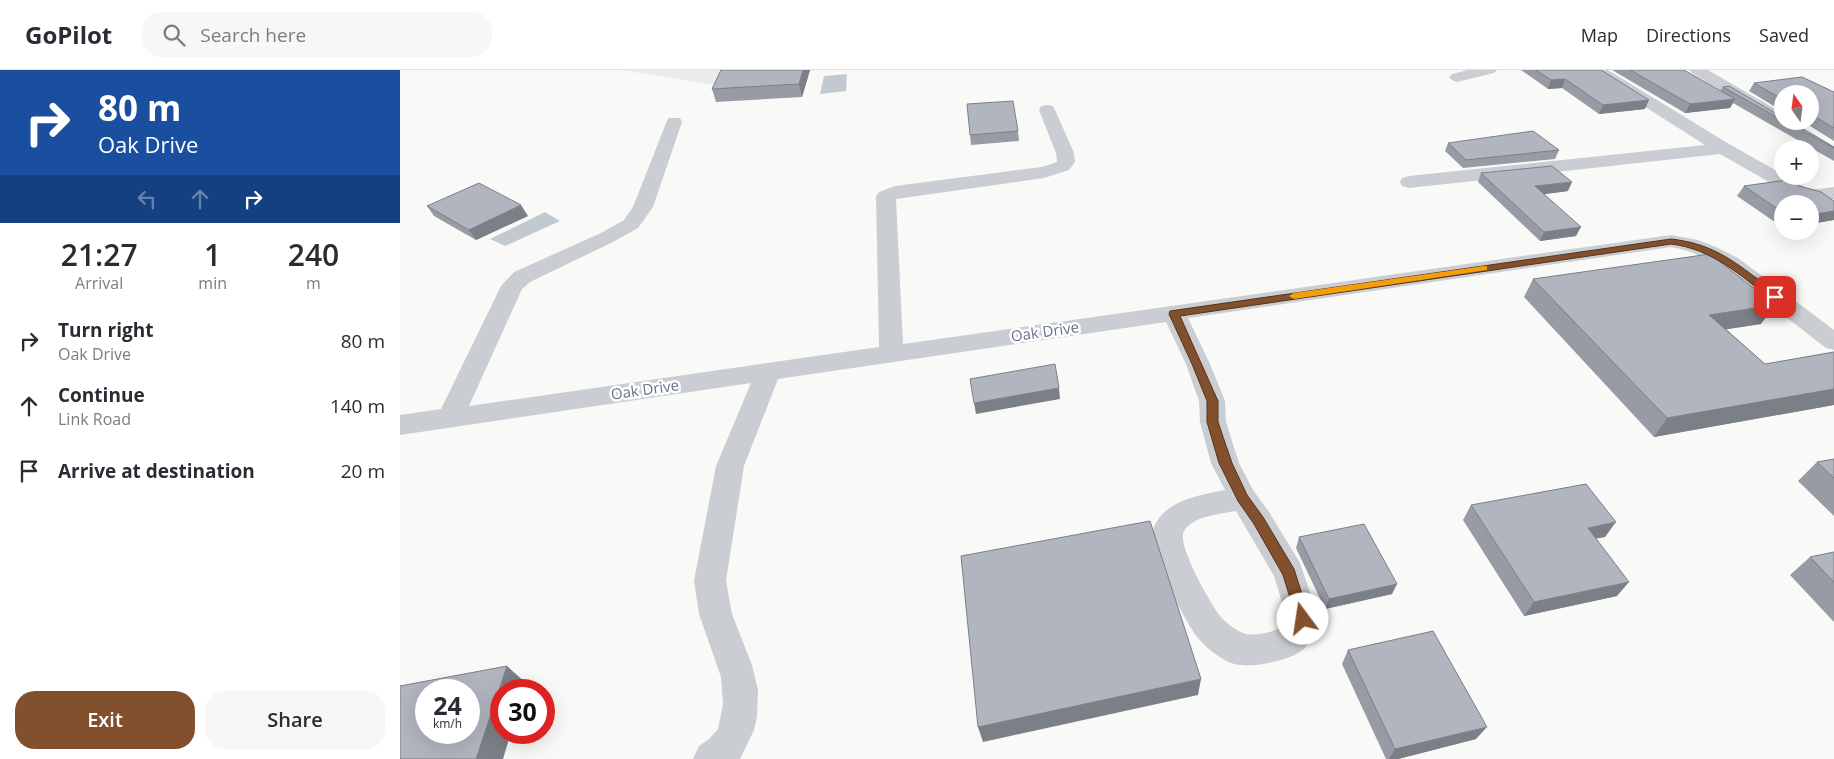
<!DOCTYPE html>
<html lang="en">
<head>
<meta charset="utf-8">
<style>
	:root { --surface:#fff; --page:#f7f7f7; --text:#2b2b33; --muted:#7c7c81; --line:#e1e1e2; --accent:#82502d }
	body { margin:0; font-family:"Open Sans",sans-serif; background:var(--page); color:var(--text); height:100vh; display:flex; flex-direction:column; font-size:19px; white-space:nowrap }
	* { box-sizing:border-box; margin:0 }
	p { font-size:16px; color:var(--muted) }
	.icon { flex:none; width:28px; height:28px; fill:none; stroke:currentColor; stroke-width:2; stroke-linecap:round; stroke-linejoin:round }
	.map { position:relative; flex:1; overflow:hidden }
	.details { display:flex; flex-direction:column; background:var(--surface); width:400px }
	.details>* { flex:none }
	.top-card { background:#1a4fa0; color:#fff; overflow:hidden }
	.needle { width:32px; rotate:346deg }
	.fabs { position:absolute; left:1374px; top:15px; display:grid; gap:10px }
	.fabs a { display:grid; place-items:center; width:45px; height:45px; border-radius:50%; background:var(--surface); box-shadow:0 5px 20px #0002; font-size:25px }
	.speed { position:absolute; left:15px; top:609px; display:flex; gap:10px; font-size:25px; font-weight:700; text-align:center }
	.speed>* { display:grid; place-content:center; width:65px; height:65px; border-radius:50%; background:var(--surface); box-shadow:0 5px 20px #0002; line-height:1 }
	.speed small { font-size:12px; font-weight:400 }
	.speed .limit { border:8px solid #d22; background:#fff; color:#111 }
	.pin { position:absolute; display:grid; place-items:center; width:42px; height:42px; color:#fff; margin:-21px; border-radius:10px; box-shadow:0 2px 8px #0006 }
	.me { position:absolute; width:55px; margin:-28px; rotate:346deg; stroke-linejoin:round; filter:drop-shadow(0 0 4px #0008) }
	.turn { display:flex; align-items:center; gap:18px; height:105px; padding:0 15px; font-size:22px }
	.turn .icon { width:65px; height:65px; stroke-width:2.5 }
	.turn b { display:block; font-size:35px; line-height:42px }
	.lanes { display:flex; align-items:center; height:48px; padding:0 15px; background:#0003; justify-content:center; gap:25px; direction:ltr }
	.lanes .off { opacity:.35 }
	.eta { display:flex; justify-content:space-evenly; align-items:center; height:85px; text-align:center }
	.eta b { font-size:30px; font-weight:600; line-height:35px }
	.action { display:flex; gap:10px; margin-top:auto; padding:10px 15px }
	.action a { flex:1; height:58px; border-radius:20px; background:var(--accent); color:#fff; font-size:20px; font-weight:600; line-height:58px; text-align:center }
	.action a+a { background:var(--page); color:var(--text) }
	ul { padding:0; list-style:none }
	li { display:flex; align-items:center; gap:15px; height:65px; padding:0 15px }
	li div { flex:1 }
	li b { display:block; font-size:19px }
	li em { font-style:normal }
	header { display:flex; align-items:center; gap:30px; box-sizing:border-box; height:70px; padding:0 25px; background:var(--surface); border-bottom:1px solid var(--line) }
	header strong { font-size:24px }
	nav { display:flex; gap:28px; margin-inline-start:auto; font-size:18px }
	.search { width:350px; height:45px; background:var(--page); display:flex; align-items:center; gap:12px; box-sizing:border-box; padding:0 18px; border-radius:20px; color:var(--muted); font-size:19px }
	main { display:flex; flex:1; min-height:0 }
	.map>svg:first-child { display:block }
	.built { fill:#eaebeb }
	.water { fill:#c2cad0 }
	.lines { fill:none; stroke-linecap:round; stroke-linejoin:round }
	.street { fill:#cacdd1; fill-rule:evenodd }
	.wall { fill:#979ca4 }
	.shaded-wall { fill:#7b7f86 }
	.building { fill:#b0b5bf; stroke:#7b7f86; fill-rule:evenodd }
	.route { fill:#82502d; stroke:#54341d }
	.slow { fill:#f59e0b }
	.labels { text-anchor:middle; stroke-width:5; stroke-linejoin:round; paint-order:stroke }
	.street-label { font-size:15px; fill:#67738a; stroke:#fff }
</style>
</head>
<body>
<header>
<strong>GoPilot</strong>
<div class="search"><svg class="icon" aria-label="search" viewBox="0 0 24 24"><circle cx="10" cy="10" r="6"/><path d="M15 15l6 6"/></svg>Search here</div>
<nav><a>Map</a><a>Directions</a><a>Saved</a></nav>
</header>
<main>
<section class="details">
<div class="top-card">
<div class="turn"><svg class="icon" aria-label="right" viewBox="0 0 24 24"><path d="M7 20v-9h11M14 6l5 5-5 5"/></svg><div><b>80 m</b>Oak Drive</div></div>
<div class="lanes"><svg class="icon off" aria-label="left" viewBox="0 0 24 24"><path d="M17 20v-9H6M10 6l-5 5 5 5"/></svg><svg class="icon off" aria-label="ahead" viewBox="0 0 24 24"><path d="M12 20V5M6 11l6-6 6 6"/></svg><svg class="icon" aria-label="right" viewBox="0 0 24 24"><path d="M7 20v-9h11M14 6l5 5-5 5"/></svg></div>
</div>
<div class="eta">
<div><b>21:27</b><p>Arrival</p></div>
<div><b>1</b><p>min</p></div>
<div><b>240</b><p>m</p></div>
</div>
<ul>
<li><svg class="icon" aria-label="right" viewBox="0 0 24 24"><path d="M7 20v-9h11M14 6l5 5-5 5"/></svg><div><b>Turn right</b><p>Oak Drive</p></div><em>80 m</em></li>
<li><svg class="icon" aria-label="ahead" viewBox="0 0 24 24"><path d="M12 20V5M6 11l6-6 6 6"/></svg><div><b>Continue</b><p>Link Road</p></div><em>140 m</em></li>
<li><svg class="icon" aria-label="arrive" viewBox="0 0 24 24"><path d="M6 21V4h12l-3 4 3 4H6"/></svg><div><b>Arrive at destination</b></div><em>20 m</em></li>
</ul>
<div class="action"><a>Exit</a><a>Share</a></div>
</section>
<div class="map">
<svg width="1434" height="689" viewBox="0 0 1434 689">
	<rect width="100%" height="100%" fill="#f9faf8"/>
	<!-- built -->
	<path class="built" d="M221,0H323L316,15Z"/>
	<!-- water -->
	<g class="water">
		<path d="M447,4L446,21L420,24L424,6Z"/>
		<path d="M145,142L160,151L105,176L90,169Z"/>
	</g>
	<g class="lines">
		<!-- street -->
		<g class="street">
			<path d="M1068,0H1097L1094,3L1057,12L1052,10L1049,7L1052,4Z"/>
			<path d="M1189,0H1208L1329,74L1382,104V106C1391,106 1397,113 1405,117C1414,121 1424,118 1434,117V129L1414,131L1392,125L1320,84L1009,118L1002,116L1000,112L1002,108L1009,106L1305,75L1192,3Z"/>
			<path d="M1289,0H1308L1382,43V51H1390L1382,55L1376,54L1292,3Z"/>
			<path d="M647,35L653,36L655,40L674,83L675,92L669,100L644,108L496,129L503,274L1271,165L1298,170L1316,177L1338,188L1434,260V280L1426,278C1404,261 1383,244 1361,228C1333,206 1307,183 1271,177L788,248L810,294L825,331L826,352L839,393L853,420L869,442L900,493L919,549C910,576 905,584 877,591C861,595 839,599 825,590C816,585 804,576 798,568C785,552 756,493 751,472C750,466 754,456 757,451C771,429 801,425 825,420L811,393L800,352L799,331L786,294L766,252L378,309L344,396L326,511L332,544L352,595L358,620L357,647L354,660L340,689H293L299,676L309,669L318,659L323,634L321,607L299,544L294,511L316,396L351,313L0,365V345L41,339L101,216L114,202L201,163L224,150L233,137L268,48H280L282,52L253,137L238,158L215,171L130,212L122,219L69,336L479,277L476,126L479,122L495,116L642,97L657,92L656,83L639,40L641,36ZM836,441L874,506L887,549C884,557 877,560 869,562C863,564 849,566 843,563C837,561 825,552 821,547C811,535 776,474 784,461C793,446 820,444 836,441Z"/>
		</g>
	</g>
	<!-- wall -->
	<g class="wall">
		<path d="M410,0L402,27L316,32L312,19Z"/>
		<path d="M1121,0H1201L1245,39L1199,44L1162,18L1148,19Z"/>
		<path d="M1212,0H1284L1320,21L1323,17L1382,47V51H1390L1434,77V91L1333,33L1330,38L1285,43Z"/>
		<path d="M1354,13L1434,22V71L1402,51H1410V24H1382V41L1349,21Z"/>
		<path d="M618,61L619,71L571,75L570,65Z"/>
		<path d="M1048,73L1159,80L1155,89L1063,98L1045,81Z"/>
		<path d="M1081,103L1168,121L1144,124L1176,166L1140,171L1078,112Z"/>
		<path d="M1387,110L1399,116L1421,122L1434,131V150L1410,154V134H1382V157L1337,126L1344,116Z"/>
		<path d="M27,136L128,146L76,170L34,146Z"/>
		<path d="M1133,209L1361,254L1326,259L1365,294L1434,282V335L1254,367L1124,227Z"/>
		<path d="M1434,389V446L1398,411L1417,392Z"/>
		<path d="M1071,435L1205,467L1196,468L1217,526L1124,546L1063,450Z"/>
		<path d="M899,467L992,524L925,539L896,478Z"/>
		<path d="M1434,482V552L1390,505L1410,487Z"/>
		<path d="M948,580L1076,669L998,689H986L942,594Z"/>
	</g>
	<!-- shaded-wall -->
	<g class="shaded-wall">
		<path d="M403,0H410L402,27L399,14Z"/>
		<path d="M1165,9L1162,18L1148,19L1151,10Z"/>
		<path d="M1335,29L1330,38L1285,43L1290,34Z"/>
		<path d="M1249,30L1245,39L1199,44L1203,35Z"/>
		<path d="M1172,112L1168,121L1131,126L1135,116Z"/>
		<path d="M121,135L128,146L76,170L69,160Z"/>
		<path d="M1434,141V150L1410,154V145Z"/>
		<path d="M1181,157L1176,166L1140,171L1144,162Z"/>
		<path d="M1375,235L1361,254L1296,264L1309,245Z"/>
		<path d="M659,318L660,329L576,344L574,333Z"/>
		<path d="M1434,319V335L1254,367L1267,348Z"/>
		<path d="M1216,452L1205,467L1177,472L1188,458Z"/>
		<path d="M1229,512L1217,526L1124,546L1134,532Z"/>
		<path d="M997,514L992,524L925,539L929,529Z"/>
		<path d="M107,596L126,613L124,620H101V662H111L103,689H76Z"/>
		<path d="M801,609L798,625L583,672L578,657Z"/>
		<path d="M1087,657L1076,669L998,689H989L995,679Z"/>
	</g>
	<!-- building -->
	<g class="building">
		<path d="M321,0H403L399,14L312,19Z"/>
		<path d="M1136,0H1201L1249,30L1203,35L1165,9L1151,10Z"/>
		<path d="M1230,0H1284L1335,29L1290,34Z"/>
		<path d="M1402,7L1434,22V58L1410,44V24H1382V29L1354,13Z"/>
		<path d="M1329,16L1382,47V50L1323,17Z"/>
		<path d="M613,31L618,61L570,65L567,34Z"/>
		<path d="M1385,51H1390L1434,77V78Z"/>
		<path d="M1133,61L1159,80L1066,90L1048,73Z"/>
		<path d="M1152,96L1172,112L1135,116L1181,157L1144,162L1081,103Z"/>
		<path d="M1387,110L1399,116L1421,122L1434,131V141L1410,145V134H1382V142L1344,116Z"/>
		<path d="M79,113L121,135L69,160L27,136Z"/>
		<path d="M1310,184L1375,235L1309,245L1365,294L1434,282V319L1267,348L1133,209Z"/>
		<path d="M655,294L659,318L574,333L570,309Z"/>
		<path d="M1434,389V408L1417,392Z"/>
		<path d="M1186,414L1216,452L1188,458L1229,512L1134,532L1071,435Z"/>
		<path d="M750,451L801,609L578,657L561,486Z"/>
		<path d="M964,454L997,514L929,529L899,467Z"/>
		<path d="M1434,482V512L1410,487Z"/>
		<path d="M1033,561L1087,657L995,679L948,580Z"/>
		<path d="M107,596L76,689H0V616ZM26,620H69V662H26Z"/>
	</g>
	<!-- route -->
	<path class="route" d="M1271,169C1307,173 1327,186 1355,207C1363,213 1373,219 1380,227L1378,229H1371C1340,205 1312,179 1271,174L780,246L818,331V352L832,393L847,425L863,447L894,499L910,549L908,554L903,556L898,554L883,505L854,454L838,431L819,393L807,352V331L792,294L769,244L770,241Z"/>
	<!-- slow -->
	<path class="slow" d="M1084,196H1087V200L894,229L889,226L894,223Z"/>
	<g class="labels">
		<!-- street labels -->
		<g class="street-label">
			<text transform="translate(645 262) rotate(-8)" y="5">Oak Drive</text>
			<text transform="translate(245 320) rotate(-8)" y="5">Oak Drive</text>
		</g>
	</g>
</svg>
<div class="fabs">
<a><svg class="needle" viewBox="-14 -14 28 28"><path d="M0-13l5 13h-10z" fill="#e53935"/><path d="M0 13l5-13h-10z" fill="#7c7c81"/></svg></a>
<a>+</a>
<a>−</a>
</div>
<div class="speed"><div>24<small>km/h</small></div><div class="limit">30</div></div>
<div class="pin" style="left:1375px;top:227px;background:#d93025"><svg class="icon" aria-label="arrive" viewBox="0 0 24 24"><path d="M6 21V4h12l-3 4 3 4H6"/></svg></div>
<svg class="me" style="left:903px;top:549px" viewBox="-20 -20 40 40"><circle r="19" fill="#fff"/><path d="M0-13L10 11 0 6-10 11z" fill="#82502d"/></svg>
</div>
</main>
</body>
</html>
